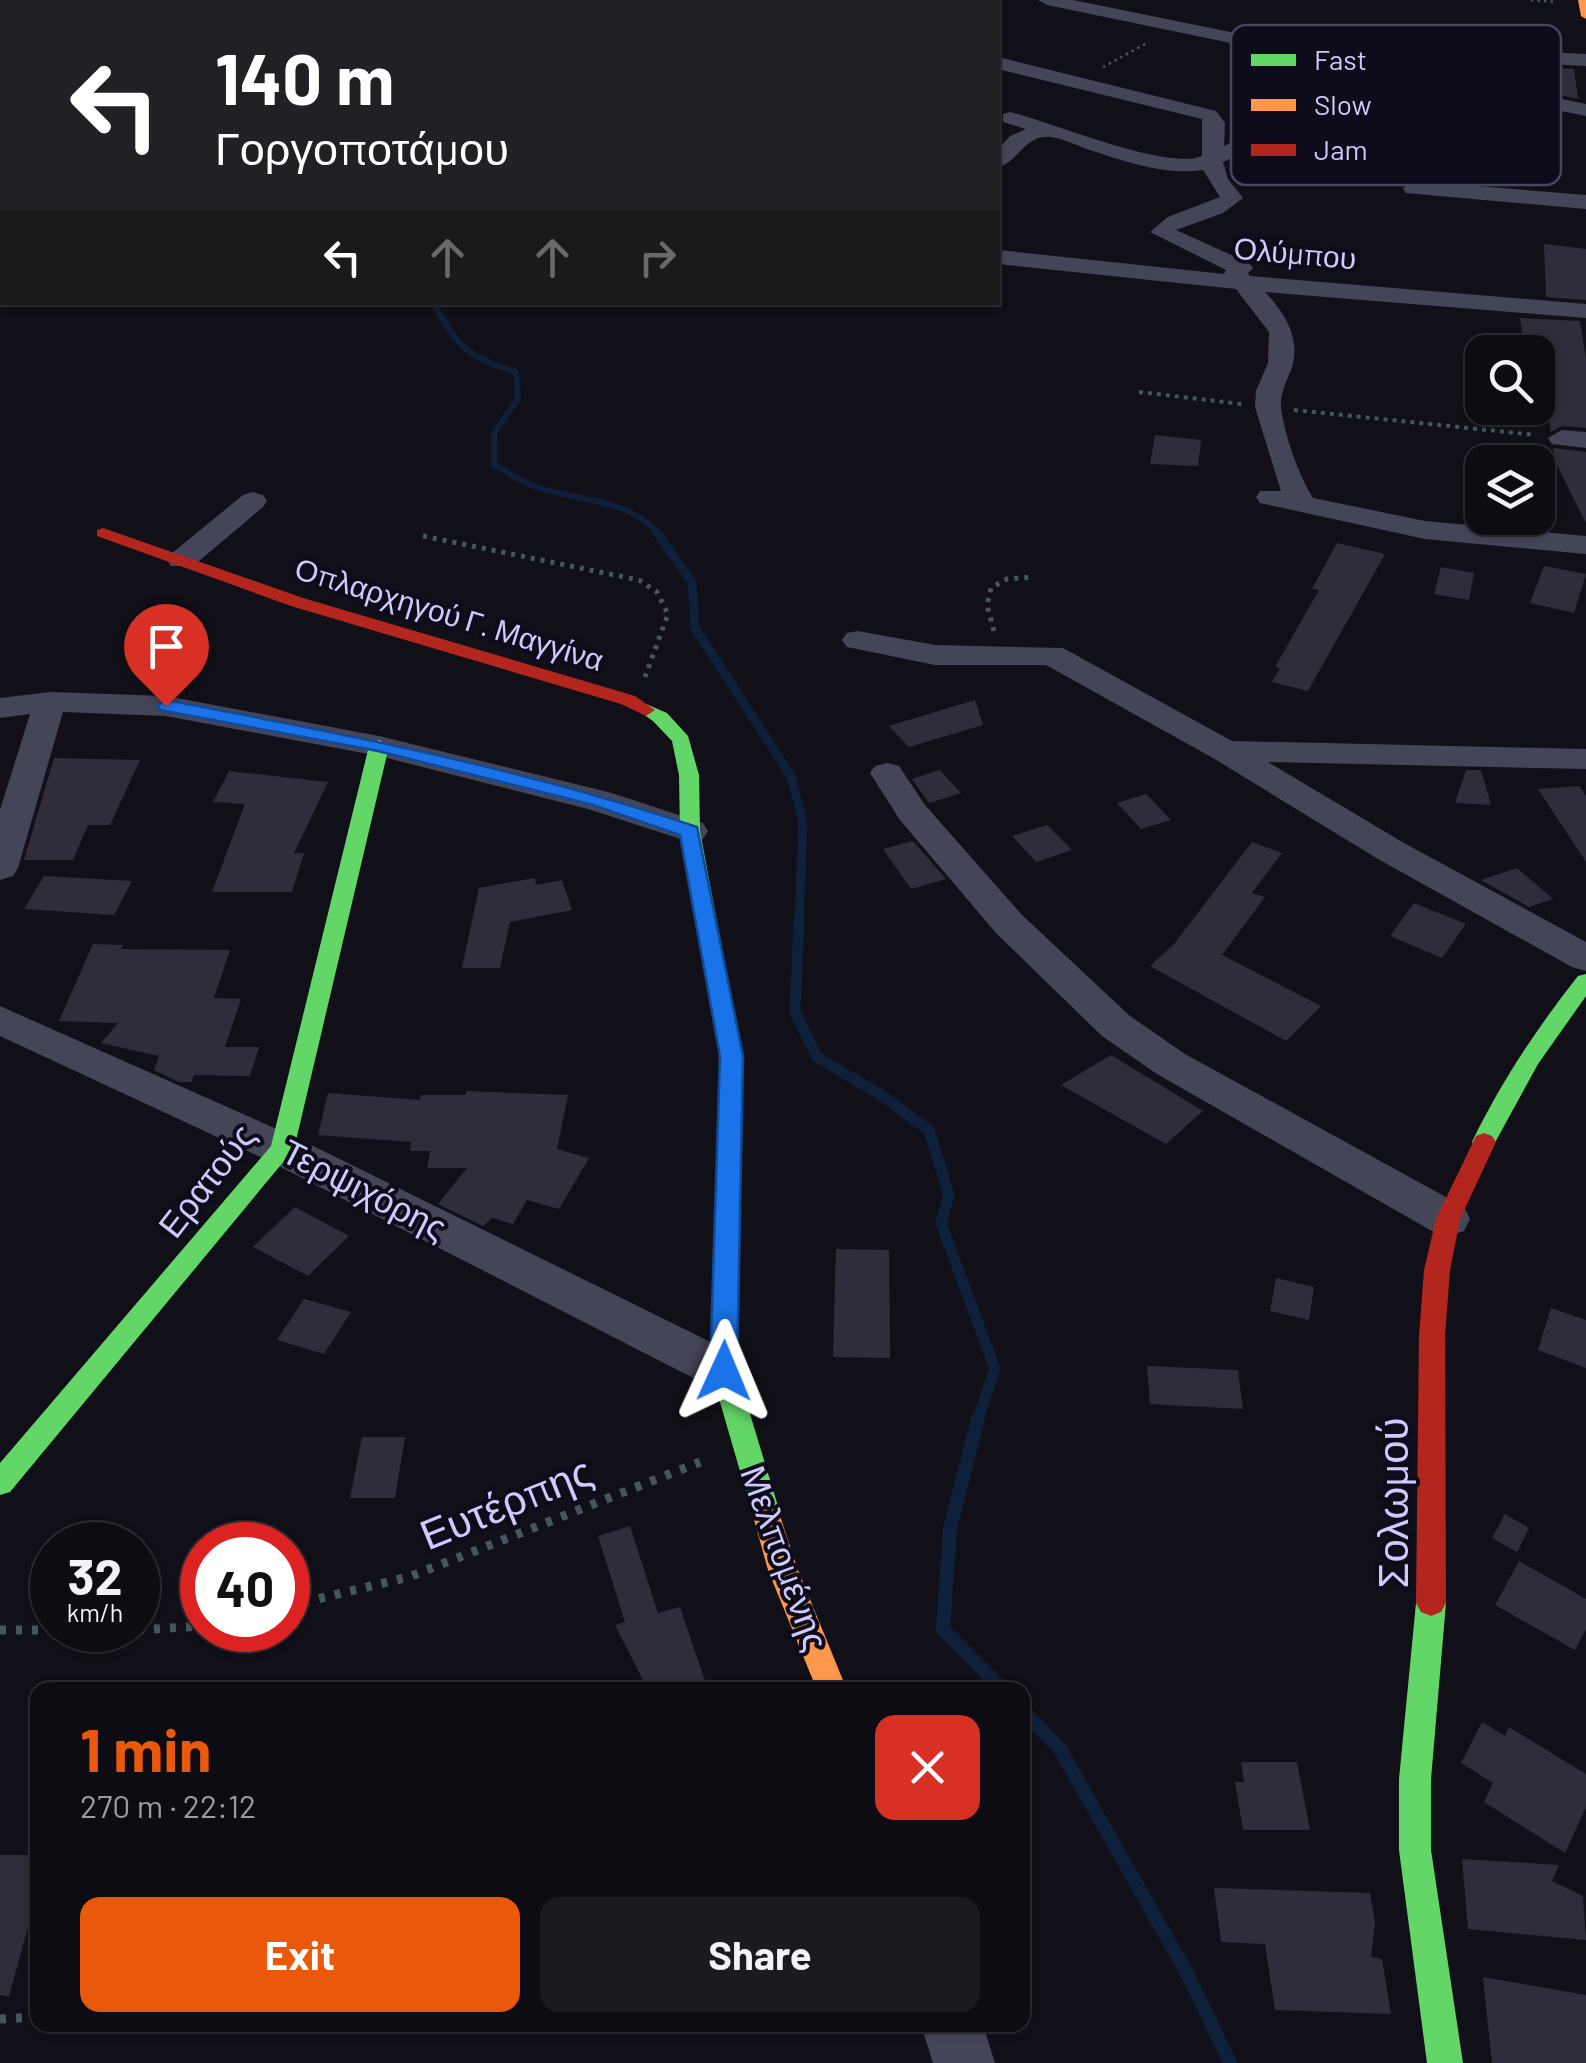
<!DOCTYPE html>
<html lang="en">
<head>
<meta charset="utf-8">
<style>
	:root { --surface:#0d0c12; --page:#1b1a20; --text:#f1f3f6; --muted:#9a9b9f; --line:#2d2c32; --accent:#ea580c }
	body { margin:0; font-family:Barlow,sans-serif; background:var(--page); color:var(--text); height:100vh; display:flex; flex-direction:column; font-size:38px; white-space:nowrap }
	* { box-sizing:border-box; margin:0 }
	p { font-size:32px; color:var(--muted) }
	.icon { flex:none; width:55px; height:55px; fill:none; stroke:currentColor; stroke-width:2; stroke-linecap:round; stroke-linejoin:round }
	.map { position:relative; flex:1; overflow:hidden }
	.side { position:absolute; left:30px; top:1682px; width:1000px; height:350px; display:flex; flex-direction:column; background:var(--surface); border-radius:20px; box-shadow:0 2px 8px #0004,0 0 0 2px var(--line) }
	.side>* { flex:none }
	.top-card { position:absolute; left:0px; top:0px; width:1000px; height:305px; box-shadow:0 2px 8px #0004,0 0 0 2px var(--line); background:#202124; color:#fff; overflow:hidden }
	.controls { position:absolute; left:1465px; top:335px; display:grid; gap:20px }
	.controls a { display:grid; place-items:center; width:90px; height:90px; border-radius:20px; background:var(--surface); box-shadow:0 2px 8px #0004,0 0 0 2px var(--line); font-size:50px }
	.speed { position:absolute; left:30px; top:1522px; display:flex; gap:20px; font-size:50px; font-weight:700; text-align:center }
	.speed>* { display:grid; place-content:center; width:130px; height:130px; border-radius:50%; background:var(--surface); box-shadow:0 2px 8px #0004,0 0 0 2px var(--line); line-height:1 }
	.speed small { font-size:25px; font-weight:400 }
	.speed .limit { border:15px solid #d22; background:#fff; color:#111 }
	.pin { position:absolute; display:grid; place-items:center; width:85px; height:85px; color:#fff; margin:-102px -42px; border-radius:50% 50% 50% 0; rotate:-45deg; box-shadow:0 0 10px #0007 }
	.pin .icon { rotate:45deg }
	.me { position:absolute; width:110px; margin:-55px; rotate:1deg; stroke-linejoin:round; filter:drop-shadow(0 0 8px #0008) }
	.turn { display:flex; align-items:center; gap:35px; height:210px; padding:0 50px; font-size:45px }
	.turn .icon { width:130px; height:130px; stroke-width:2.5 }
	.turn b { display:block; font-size:70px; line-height:85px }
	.lanes { display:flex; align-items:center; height:95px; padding:0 50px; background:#0003; justify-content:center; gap:50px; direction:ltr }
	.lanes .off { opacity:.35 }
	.round { display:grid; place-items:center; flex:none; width:105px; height:105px; border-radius:20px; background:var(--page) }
	.head { display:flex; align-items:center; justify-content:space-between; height:170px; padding:0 50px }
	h1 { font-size:60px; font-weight:700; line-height:75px; color:var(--accent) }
	.cta { display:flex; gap:20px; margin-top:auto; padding:20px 50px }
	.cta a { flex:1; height:115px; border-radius:20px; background:var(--accent); color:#fff; font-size:40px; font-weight:700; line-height:115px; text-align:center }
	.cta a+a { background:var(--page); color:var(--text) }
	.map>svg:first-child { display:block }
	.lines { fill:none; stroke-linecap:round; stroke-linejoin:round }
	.stream-far3 { stroke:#0e203a; stroke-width:6 }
	.stream-far2 { stroke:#0e203a; stroke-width:9 }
	.stream-far1 { stroke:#0e203a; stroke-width:11 }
	.stream { stroke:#0e203a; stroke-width:14 }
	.building { fill:#2f2d3a }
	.path-far3 { stroke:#47555f; stroke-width:2.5; stroke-dasharray:2.5 4; stroke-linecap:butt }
	.path-far2 { stroke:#47555f; stroke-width:4; stroke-dasharray:4 5; stroke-linecap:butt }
	.path-far1 { stroke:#47555f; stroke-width:5; stroke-dasharray:4 6; stroke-linecap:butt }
	.path { stroke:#47555f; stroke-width:9; stroke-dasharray:6 10; stroke-linecap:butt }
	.street { fill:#454558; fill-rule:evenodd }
	.fast { fill:#63d668; fill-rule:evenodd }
	.slow { fill:#ff974d; fill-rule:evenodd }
	.jam { fill:#b3261e; fill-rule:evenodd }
	.route { fill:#1a73e8; stroke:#114b97; stroke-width:2.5 }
	.labels { text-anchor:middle; stroke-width:8; stroke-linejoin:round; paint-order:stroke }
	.far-street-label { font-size:30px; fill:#cecafb; stroke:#0e0c1b }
	.street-label { font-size:35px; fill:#cecafb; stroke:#0e0c1b }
	.near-street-label { font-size:42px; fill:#cecafb; stroke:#0e0c1b }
	.key { fill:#0e0c1b; stroke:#48455e; stroke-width:2.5 }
	.key-label { font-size:28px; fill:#cecafb }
</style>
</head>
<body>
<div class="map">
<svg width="1586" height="2063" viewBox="0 0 1586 2063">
	<rect width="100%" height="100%" fill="#111018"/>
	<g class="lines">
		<!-- stream-far3 -->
		<path class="stream-far3" d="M433,302C456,345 468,358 516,372L518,399L494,433V465C508,472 521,482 536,487C575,500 634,500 659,535"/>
		<!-- stream-far2 -->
		<path class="stream-far2" d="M657,533L692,582L695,628L791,776L803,822L799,923"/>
		<!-- stream-far1 -->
		<path class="stream-far1" d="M799,920L795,1012L817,1057L881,1095L929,1130L949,1195L941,1223L995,1369L977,1422"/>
		<!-- stream -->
		<g class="stream">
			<path d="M978,1419L950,1529L943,1629L1003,1690"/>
			<path d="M1022,1710L1060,1749L1188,1975L1230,2063"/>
		</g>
	</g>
	<!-- building -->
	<g class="building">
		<path d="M1540,67L1574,69L1578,99L1547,92Z"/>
		<path d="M1544,244L1586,249V300L1546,297Z"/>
		<path d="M1520,318L1580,321L1586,359V428L1562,426L1551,432L1543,370H1538V352H1525Z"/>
		<path d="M1155,435L1201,440L1198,466L1150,464Z"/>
		<path d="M1553,448L1586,452V523L1555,461Z"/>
		<path d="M1337,543L1385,554L1308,691L1272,682L1280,668L1275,667L1319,590L1312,589Z"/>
		<path d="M1544,566L1586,574L1574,613L1530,603Z"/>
		<path d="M1441,567L1474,573L1469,600L1434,594Z"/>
		<path d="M975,700L983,725L909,747L889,726Z"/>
		<path d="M54,758L140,760L110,825H88L73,860H24Z"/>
		<path d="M940,770L961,793L929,803L912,779Z"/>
		<path d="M1466,770H1481L1491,805L1455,803Z"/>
		<path d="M229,771L328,782L294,853H304L292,892H212L245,804L213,802Z"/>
		<path d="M1579,786L1586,796V862L1538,789Z"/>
		<path d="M1146,794L1171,820L1141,829L1117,803Z"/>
		<path d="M1047,825L1072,850L1036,862L1012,836Z"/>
		<path d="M913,841L946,879L911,889L883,849Z"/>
		<path d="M1252,842L1282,853L1252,893L1265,897L1222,955L1321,1006L1286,1041L1150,966L1174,944Z"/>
		<path d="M1517,868L1553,899L1529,907L1481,880Z"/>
		<path d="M44,876L132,881L114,915L24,909Z"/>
		<path d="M534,878L537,885L562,880L572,910L510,922L500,968H462L479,888Z"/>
		<path d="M1414,903L1466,924L1442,958L1390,936Z"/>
		<path d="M93,944L123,945L121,949L230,950L214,998L241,999L225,1047H259L250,1076L194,1075L191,1082H179L154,1070L159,1056L101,1043L118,1023L59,1021Z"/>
		<path d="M1111,1055L1203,1111L1166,1144L1061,1085Z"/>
		<path d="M466,1091L568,1095L557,1149L589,1158L559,1209L527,1200L513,1224L492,1218L483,1226L438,1204L467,1168H427L430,1151H410L411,1142L318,1135L328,1093L420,1100L421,1095H466Z"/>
		<path d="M295,1207L349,1236L308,1276L253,1247Z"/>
		<path d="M836,1249L889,1250L890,1358L833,1357Z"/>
		<path d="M1276,1278L1314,1287L1309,1320L1270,1311Z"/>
		<path d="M304,1299L351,1312L324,1354L277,1340Z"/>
		<path d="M1551,1308L1586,1320V1368L1538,1350Z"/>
		<path d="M1147,1366L1238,1370L1243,1409L1150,1404Z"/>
		<path d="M362,1437H405L395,1498H350Z"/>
		<path d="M1505,1514L1529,1528L1517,1552L1492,1538Z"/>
		<path d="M630,1526L658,1613L680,1607L708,1690H648L615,1625L625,1622L598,1536Z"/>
		<path d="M1519,1561L1586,1599V1629L1575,1650L1495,1605Z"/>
		<path d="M1482,1722L1505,1736L1509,1727L1586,1774V1807L1565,1853L1484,1802L1493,1783L1461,1763Z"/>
		<path d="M1241,1762H1297L1310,1830H1243L1235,1782H1244Z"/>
		<path d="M0,1855H38V1891L9,1996L0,1995Z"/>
		<path d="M1462,1859L1559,1865L1552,1881L1583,1896L1586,1940L1468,1929Z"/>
		<path d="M1214,1888L1370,1893L1375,1923L1371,1957L1382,1959L1391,2014L1275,2010L1265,1944L1221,1942Z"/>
		<path d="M1483,1977L1586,1995V2063H1492Z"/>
	</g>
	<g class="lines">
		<!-- path-far3 -->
		<g class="path-far3">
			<path d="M485,0L496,2"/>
			<path d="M1531,0L1557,2"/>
			<path d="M1103,67L1149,42"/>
			<path d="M1485,139L1488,173"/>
		</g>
		<!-- path-far2 -->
		<g class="path-far2">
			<path d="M1139,392L1242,404"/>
			<path d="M1294,410L1536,435"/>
		</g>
		<!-- path-far1 -->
		<g class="path-far1">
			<path d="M423,536L639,580L657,592L668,614L645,677"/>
			<path d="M994,631L987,605L991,588L1007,579L1034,577"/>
		</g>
		<!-- path -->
		<g class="path">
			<path d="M288,1606L409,1577L700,1462"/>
			<path d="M0,1630H52"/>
			<path d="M138,1630L202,1626"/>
			<path d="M0,2019L38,2017"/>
		</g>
		<!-- street -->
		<g class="street">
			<path d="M713,0H739L741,2H715Z"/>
			<path d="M1038,0H1073L1368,60L1456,47L1586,54V66L1456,59L1401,66L1586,104V116L1372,72L1324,103L1308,121L1223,162L1228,179L1243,198L1223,213L1176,230L1249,263L1253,268L1248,273L1250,276L1586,304V318L1265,292C1285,313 1302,340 1291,370C1286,382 1280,394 1281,408C1285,437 1298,473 1313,498L1425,521L1586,536V554L1425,539L1260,503L1256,497L1260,491H1281L1255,407L1256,391L1268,363L1269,332L1236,289L998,264V250L1224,274L1226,270L1150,232L1168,217L1220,197L1203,170C1166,176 1123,161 1087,149C1076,145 1062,138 1050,137C1025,134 1018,163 998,167V149L1010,136L1026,129L1003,122V114L1010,112C1051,122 1167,171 1202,156V119L998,69V57L1216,111L1225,123L1224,146L1294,113L1310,95L1352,68L1047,5Z"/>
			<path d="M1414,181L1586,195V209L1406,193L1403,188Z"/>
			<path d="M1562,430L1586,432V448L1552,444L1548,438Z"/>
			<path d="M253,492L263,495L267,501L263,507L193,566H171L167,560L171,554L243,495Z"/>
			<path d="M858,631L935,645L1063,648L1232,741L1586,749V769L1268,762L1404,843L1586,942V971L1572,967L1378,859L1213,758L1046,665H935L847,647L842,640L847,633Z"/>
			<path d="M50,692L166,696L379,736L612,793L703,823L708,831L703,839L690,842L588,809L379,756L166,716L63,712L18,868L13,876L0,880V810L30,714L0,718V698Z"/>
			<path d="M887,763L899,766L925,805L1022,915L1130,1016L1185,1054L1464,1207L1470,1219L1464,1231L1448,1236L1432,1231L1157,1074L1102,1036L996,933L900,820L870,773L875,766Z"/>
			<path d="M0,1006L297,1138L741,1357L748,1371L741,1385L724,1390L707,1385L267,1160L0,1036Z"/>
			<path d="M921,2025H983L995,2063H933Z"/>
		</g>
		<!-- fast -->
		<g class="fast">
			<path d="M646,704L667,713L688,736L699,775L700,831L742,1056L737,1371L781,1516L777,1525L767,1528L757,1525L753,1516L711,1371L720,1056L680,831L679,775L672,741L653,721L637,710Z"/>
			<path d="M379,740L389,746L294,1149L10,1492L0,1495V1463L271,1146L369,746Z"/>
			<path d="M1586,974V996L1538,1064L1492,1148H1476L1472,1142C1501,1082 1537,1028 1578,976Z"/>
			<path d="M1431,1590L1441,1594L1446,1603L1431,1779V1850L1463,2063H1427L1399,1850V1779L1416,1603L1421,1594Z"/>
		</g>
		<!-- slow -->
		<g class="slow">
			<path d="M1578,0H1586V19L1581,16Z"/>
			<path d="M767,1504L777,1507L798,1570L847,1690H817L768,1570L753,1516L757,1507Z"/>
		</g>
		<!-- jam -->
		<g class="jam">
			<path d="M103,528L303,598L635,696L655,710L646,716L621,704L291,606L97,536V530Z"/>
			<path d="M1484,1133L1492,1136L1496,1142L1460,1219L1450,1270L1445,1336L1446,1603L1441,1612L1431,1616L1421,1612L1416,1603L1419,1336L1424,1270L1436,1219L1476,1136Z"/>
		</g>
	</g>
	<!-- route -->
	<path class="route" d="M166,700C346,734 524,769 697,827L743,1056L737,1371L733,1379L724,1382L714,1379L710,1371L720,1056L680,835L593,805L378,751L160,710L157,706Z"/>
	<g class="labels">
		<!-- far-street labels -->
		<g class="far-street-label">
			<text transform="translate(1295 254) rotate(5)" y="10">Ολύμπου</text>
			<text transform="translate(449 615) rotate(17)" y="10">Οπλαρχηγού Γ. Μαγγίνα</text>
		</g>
		<!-- street labels -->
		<g class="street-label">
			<text transform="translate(207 1181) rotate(-52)" y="12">Ερατούς</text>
			<text transform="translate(364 1190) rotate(27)" y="12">Τερψιχόρης</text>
			<text transform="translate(784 1558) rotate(70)" y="12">Μελπομένης</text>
		</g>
		<!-- near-street labels -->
		<g class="near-street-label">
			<text transform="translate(506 1503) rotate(-22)" y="15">Ευτέρπης</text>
			<text transform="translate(1393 1503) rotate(-90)" y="15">Σολωμού</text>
		</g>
	</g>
	<!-- legend -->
	<rect x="1231" y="25" width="330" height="160" rx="15" class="key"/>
	<rect x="1251" y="54" width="45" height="12" fill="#63d668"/>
	<rect x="1251" y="99" width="45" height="12" fill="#ff974d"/>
	<rect x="1251" y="144" width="45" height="12" fill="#b3261e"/>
	<g class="key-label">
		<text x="1314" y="70">Fast</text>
		<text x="1314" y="115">Slow</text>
		<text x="1314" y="160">Jam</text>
	</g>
</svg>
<div class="controls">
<a><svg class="icon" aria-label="search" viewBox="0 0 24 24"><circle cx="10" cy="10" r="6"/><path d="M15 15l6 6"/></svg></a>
<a><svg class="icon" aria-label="layers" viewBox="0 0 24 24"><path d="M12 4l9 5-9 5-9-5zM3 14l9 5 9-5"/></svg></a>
</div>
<div class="speed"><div>32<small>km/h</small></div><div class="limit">40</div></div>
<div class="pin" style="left:166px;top:706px;background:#d93025"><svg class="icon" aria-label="arrive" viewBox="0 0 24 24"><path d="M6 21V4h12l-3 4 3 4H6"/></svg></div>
<svg class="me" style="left:724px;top:1371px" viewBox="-20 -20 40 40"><path d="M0-17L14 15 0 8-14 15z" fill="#1a73e8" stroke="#fff" stroke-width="4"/></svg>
<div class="top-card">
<div class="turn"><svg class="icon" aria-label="left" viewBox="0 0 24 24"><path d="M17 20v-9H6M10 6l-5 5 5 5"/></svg><div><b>140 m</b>Γοργοποτάμου</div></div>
<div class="lanes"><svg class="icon" aria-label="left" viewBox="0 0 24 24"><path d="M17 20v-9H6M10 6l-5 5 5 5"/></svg><svg class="icon off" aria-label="ahead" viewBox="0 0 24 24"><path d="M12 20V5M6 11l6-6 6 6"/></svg><svg class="icon off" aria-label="ahead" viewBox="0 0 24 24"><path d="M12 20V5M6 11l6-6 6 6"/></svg><svg class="icon off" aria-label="right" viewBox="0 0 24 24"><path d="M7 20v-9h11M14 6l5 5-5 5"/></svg></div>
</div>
<section class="side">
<div class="head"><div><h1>1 min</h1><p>270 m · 22:12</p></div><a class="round" style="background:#d93025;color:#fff"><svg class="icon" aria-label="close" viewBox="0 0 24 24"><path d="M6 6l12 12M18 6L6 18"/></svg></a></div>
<div class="cta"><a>Exit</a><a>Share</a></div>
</section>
</div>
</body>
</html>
